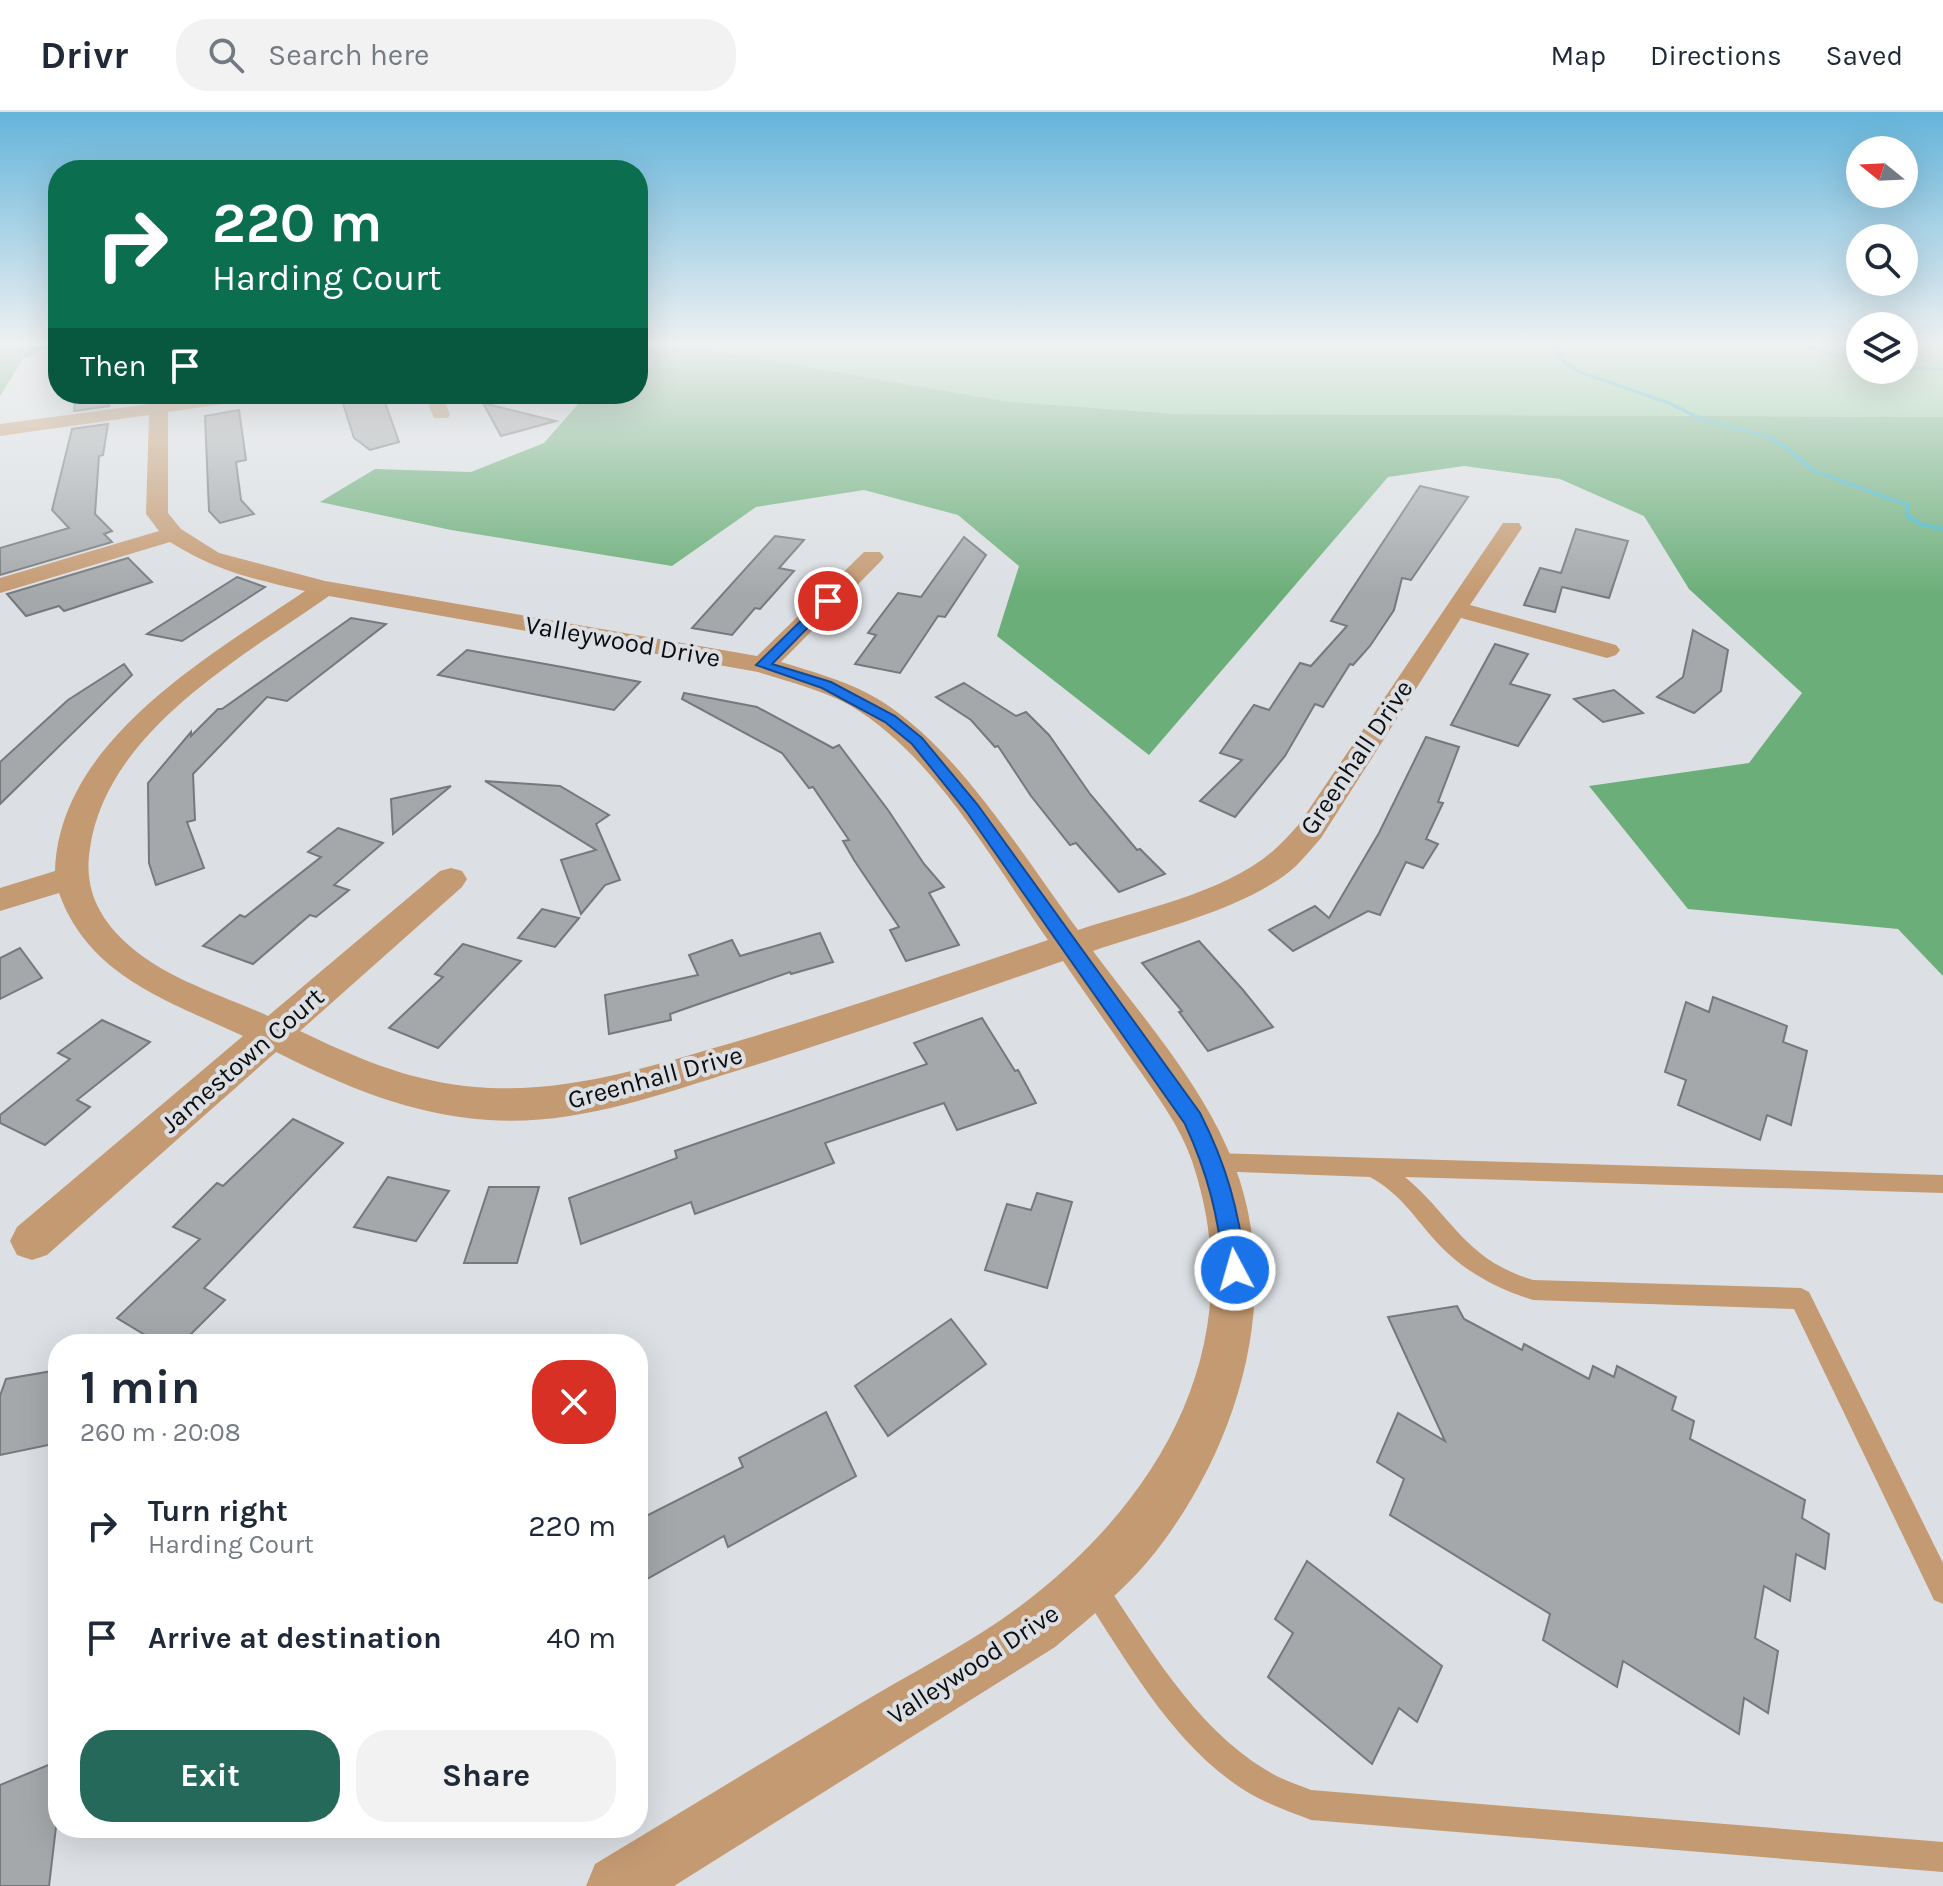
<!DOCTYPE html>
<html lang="en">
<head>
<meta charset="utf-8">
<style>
	:root { --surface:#fff; --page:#f2f2f3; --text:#1f2937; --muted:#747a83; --line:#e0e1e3; --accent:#25695a }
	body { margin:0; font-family:Karla,sans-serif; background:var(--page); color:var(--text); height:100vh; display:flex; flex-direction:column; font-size:30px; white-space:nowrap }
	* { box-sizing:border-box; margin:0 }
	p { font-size:26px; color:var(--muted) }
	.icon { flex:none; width:44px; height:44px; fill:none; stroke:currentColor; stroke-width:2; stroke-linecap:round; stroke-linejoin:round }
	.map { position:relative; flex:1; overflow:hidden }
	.side { position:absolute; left:48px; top:1222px; width:600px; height:504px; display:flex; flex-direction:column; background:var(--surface); border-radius:32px; box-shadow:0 8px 32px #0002 }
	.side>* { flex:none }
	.top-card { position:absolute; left:48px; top:48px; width:600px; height:244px; border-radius:32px; box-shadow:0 8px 32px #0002; background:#0b6e4f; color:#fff; overflow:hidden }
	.needle { width:52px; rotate:288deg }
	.fabs { position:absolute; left:1846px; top:24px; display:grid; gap:16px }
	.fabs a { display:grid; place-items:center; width:72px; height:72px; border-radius:50%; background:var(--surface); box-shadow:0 8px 32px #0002; font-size:40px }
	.pin { position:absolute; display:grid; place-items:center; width:68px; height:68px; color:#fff; margin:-34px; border:4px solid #fff; border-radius:50%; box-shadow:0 2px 8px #0007 }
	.me { position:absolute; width:88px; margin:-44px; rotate:354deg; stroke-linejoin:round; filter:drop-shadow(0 0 6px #0008) }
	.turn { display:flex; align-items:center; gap:28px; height:168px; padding:0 32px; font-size:36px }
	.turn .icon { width:104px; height:104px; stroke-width:2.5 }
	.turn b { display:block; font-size:56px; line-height:68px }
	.then { display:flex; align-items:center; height:76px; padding:0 32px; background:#0003; gap:16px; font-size:30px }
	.round { display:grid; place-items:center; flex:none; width:84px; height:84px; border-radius:32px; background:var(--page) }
	.headline { display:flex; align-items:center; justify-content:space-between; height:136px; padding:0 32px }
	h1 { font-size:48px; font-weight:700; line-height:60px }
	.button { display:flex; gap:16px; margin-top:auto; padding:16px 32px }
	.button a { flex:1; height:92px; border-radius:32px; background:var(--accent); color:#fff; font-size:32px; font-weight:700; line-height:92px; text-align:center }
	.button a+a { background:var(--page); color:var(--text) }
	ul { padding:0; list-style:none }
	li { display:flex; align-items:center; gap:24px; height:112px; padding:0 32px }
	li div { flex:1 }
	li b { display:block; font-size:30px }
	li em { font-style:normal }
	header { display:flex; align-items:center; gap:48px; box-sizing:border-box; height:112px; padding:0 40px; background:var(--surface); border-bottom:2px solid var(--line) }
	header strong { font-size:38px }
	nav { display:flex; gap:44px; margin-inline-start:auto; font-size:28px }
	.search { width:560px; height:72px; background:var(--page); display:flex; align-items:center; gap:20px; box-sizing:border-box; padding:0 28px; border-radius:32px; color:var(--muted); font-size:30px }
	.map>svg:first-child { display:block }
	.green { fill:#89cb96 }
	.forest { fill:#6bae79 }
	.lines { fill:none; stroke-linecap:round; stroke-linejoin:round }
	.stream { fill:#3eb3c4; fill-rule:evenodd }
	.building { fill:#a5a8ab; stroke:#76797c; stroke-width:2 }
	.service { fill:#c49a72; fill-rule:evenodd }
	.minor { fill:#c49a72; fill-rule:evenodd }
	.route { fill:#1a73e8; stroke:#114b97; stroke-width:2 }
	.labels { text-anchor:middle; stroke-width:8; stroke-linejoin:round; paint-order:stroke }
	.street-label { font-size:26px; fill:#0c0d0e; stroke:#dcdfe3 }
</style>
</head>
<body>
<header>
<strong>Drivr</strong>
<div class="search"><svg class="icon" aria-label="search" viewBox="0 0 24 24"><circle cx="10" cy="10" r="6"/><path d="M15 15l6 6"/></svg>Search here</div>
<nav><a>Map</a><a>Directions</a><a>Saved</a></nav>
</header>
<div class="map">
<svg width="1943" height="1774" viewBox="0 0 1943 1774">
	<rect width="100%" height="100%" fill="#dcdfe3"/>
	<!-- green -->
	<path class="green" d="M688,234H1860V258H1904V234H1943V305L1176,302L1004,289Z"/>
	<!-- forest -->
	<g class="forest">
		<path d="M0,234H50L23,247L0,284Z"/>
		<path d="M648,234H688L1004,289L1176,302L1943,305V864L1898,817L1688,797L1589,674L1749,651L1802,581L1689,477L1644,404L1560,367L1464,354L1388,365L1149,643L997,524L1019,454L958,403L864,378L756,395L672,454L451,418L320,390L375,357L471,360L544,331L587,282H638V241Z"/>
	</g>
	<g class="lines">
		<!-- stream -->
		<g class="stream">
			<path d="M1551,234H1555L1567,250L1582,259L1671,290L1705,307L1768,323L1786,333L1816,358L1910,392V403L1923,411L1943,415V419L1919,414L1905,405V394L1812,360L1782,335L1764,325L1701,309L1667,292L1578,261L1563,252Z"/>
			<path d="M1798,234H1806L1845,244L1842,238L1860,240V242L1848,241L1851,246L1849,247Z"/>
			<path d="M1912,255L1943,256V258H1916L1917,259L1915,260L1902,258L1910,257V256Z"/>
		</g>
	</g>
	<!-- building -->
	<g class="building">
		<path d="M340,282H376L379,291L385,290L399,330L370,338L354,326Z"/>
		<path d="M110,283L109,294L74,299L75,289Z"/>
		<path d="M483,291L556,309L501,324Z"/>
		<path d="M239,298L246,348L236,350L241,388L254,402L220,411L209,399L205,304Z"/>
		<path d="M108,312L103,343L99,344L95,402L112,419L104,422L112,430L0,463V436L69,416L52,398L72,317Z"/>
		<path d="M1420,374L1468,385L1411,468L1402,466L1394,498L1370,534L1353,553L1350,552L1323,595L1315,592L1285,644L1235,705L1200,689L1242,648L1220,641L1254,593L1269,598L1300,551L1311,554L1347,514L1331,509Z"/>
		<path d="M1576,417L1628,429L1609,486L1562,475L1555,500L1524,493L1540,456L1561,461Z"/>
		<path d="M775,424L804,428L779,456L794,459L760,497L755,496L732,523L692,516Z"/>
		<path d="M964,425L986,443L945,505L938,504L900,561L855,552L876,523L868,521L898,481L921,485Z"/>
		<path d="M128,446L152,470L64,499L59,494L26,504L7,482Z"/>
		<path d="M237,465L265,475L182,529L147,522Z"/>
		<path d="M351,506L386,512L287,589L267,585L193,662L195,708L187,710L204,756L156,773L149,751L148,671L191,620V624L218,597H222Z"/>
		<path d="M1693,518L1728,538L1721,579L1694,601L1657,585L1683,565Z"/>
		<path d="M1495,532L1528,542L1510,572L1550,583L1518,634L1451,613Z"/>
		<path d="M467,538L562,555L640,570L614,598L438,563Z"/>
		<path d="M124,552L132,563L0,692V650L68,588Z"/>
		<path d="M964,571L1016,604L1026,600L1049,623L1090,682L1137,738L1140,737L1165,762L1119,780L1076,731L1070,733L1031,684L998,634L995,635L971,608L936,585Z"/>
		<path d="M1614,578L1643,601L1603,610L1574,587Z"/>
		<path d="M684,581L757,595L833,636L839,633L888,698L924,752L944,775L929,781L959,833L906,849L890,818L899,815L854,748L843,729L849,728L813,675L809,676L782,641L682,587Z"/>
		<path d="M1426,625L1459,635L1438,690L1443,691L1426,727L1438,732L1423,756L1406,750L1380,803L1368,799L1293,839L1269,818L1315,794L1329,806L1379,721Z"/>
		<path d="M485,669L560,674L609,703L596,712L620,768L605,773L581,802L561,748L596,738Z"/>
		<path d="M451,674L393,722L391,687Z"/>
		<path d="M338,716L383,731L334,773L349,778L316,805L310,803L253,852L203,834L240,803L245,805L321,745L308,740Z"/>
		<path d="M542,797L579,806L555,835L518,826Z"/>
		<path d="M820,821L833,850L791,862L790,860L670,902L671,908L609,922L605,883L698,863L689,843L732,828L740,844Z"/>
		<path d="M1199,829L1243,878L1273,915L1208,939L1179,900L1182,899L1142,851Z"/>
		<path d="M463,832L521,849L438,936L389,916L443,865L435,862Z"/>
		<path d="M20,836L42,866L0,887V846Z"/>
		<path d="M1713,885L1787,914L1783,930L1807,939L1791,1013L1767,1003L1760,1028L1678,993L1686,968L1665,960L1686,890L1709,900Z"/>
		<path d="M982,906L1015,959L1018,958L1036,991L957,1018L944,991L825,1031L834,1051L695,1102L691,1090L581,1132L569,1086L677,1046L675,1039L927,952L914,931Z"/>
		<path d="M102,908L150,930L77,988L90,995L45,1033L0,1011V1003L70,947L58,941Z"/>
		<path d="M293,1007L343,1031L204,1176L225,1188L181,1232H160L117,1206L200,1127L173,1115L217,1071L223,1074Z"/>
		<path d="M388,1065L449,1079L416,1129L354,1115Z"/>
		<path d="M489,1075H539L517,1151H464Z"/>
		<path d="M1037,1081L1072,1090L1047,1176L985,1158L1007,1092L1031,1098Z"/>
		<path d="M1457,1194L1464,1207L1522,1238L1524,1232L1589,1267L1593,1254L1614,1265L1617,1254L1676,1285L1672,1298L1694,1309L1690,1327L1805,1388L1802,1406L1829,1422L1825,1457L1796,1442L1790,1489L1764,1474L1755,1526L1778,1539L1768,1601L1744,1586L1739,1622L1623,1549L1617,1575L1543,1528L1550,1502L1390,1403L1404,1367L1377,1350L1398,1301L1445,1329L1388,1205Z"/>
		<path d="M951,1207L986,1252L888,1324L855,1274Z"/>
		<path d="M58,1258V1331L0,1343V1284L6,1267Z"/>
		<path d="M826,1300L856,1364L728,1435L724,1424L638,1472V1408L743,1355L739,1346Z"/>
		<path d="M1307,1449L1442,1554L1417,1610L1399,1596L1372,1652L1268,1565L1293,1521L1275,1507Z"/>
		<path d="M58,1649V1698L49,1774H0V1673Z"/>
	</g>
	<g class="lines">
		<!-- service -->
		<g class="service">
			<path d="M1213,1041L1943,1063V1081L1405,1065C1453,1105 1464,1147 1533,1168L1801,1176L1809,1180L1943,1451V1492L1934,1488L1794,1197L1533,1188C1494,1176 1460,1157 1433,1126C1413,1103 1398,1080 1370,1065L1213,1059L1206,1056L1203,1050L1206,1044Z"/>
			<path d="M1091,1459L1100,1463C1148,1532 1192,1613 1266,1658C1280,1667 1296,1672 1311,1678L1943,1730V1760L1311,1708C1289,1699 1264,1691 1244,1678C1171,1631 1129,1551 1082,1481L1078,1472L1082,1463Z"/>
		</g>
		<!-- minor -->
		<g class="minor">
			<path d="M150,282H168V289L218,282H267L258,287L168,300V401L181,417L219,441L325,469L757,544L864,440H880L884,445L880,450L781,550C810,559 840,567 867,581C951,624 1022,743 1078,818C1139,798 1223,782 1273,739C1282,731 1291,721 1299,712L1503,411H1519L1522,416L1470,493L1616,533L1620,538L1616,543L1607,546L1461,506L1321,726C1313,735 1305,745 1296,754C1249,797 1154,818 1093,839C1141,903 1197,966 1229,1040C1286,1171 1243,1324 1160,1434C1131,1473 1092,1504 1055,1535L674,1774H586L595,1752C683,1699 770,1646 858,1593C911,1561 969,1532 1019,1495C1162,1388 1253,1230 1192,1049C1180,1014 1156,982 1135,952C1111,918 1087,884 1063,849C954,887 846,925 736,959C655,984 574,1014 488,1008C411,1003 344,974 276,940L47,1143L32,1148L17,1143L10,1129L17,1115L243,924C169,889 89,865 59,781L0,799V776L55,759C59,628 210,544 305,479C251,466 218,460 170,430L0,481V466L159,419L146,402L149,303L0,324V312L150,292ZM329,484L758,560C789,570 823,578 851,594C936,645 992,749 1048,828C945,863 842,898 738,929C648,955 560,985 465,974C405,967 354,945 300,919L462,775L467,767L462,759L451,756L440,759L268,904C220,882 162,866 123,828C96,802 84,773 90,736C107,619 241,546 329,484Z"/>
			<path d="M424,282H442L450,302L448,306H434Z"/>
		</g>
	</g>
	<!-- sky -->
	<linearGradient id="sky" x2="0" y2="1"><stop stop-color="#64b4da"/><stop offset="0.48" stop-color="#eff1f2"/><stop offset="1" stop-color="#eff1f2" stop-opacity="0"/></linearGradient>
	<rect width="1943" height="483" fill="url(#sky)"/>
	<!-- route -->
	<path class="route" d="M824,486L834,489L772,552L831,570L895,604L922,626L977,692L1200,1001C1227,1054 1239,1099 1246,1158L1243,1165L1235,1168L1227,1165L1224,1158C1218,1103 1208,1062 1185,1012L966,699L912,632L885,610L822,576L756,553Z"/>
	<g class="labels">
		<!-- street labels -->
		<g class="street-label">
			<text transform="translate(623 529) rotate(10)" y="9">Valleywood Drive</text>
			<text transform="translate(1356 645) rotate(-56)" y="9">Greenhall Drive</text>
			<text transform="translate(242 948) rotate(-41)" y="9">Jamestown Court</text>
			<text transform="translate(655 965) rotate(-15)" y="9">Greenhall Drive</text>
			<text transform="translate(973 1552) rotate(-33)" y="9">Valleywood Drive</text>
		</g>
	</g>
</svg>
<div class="fabs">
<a><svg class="needle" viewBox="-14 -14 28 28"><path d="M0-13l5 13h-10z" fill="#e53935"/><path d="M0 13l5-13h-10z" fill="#747a83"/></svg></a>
<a><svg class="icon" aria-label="search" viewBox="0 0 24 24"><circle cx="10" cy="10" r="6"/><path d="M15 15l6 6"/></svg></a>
<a><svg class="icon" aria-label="layers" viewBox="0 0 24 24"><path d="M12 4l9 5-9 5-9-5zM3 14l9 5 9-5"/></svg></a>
</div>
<div class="pin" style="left:828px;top:489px;background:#d93025"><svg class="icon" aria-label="arrive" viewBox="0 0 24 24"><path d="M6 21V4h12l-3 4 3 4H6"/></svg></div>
<svg class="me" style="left:1235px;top:1158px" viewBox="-20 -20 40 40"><circle r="17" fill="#1a73e8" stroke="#fff" stroke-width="3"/><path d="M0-11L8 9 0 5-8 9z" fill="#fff"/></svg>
<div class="top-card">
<div class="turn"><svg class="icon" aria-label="right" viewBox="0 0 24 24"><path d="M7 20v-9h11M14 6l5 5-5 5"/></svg><div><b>220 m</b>Harding Court</div></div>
<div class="then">Then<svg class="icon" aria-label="arrive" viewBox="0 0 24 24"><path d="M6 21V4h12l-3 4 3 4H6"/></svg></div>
</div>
<section class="side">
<div class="headline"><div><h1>1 min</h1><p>260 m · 20:08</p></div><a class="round" style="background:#d93025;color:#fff"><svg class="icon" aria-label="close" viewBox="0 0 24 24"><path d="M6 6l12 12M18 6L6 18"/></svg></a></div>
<ul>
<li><svg class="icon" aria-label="right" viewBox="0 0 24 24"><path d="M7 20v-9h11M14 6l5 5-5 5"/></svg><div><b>Turn right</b><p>Harding Court</p></div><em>220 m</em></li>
<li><svg class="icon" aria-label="arrive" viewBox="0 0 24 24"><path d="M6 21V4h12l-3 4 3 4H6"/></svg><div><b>Arrive at destination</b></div><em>40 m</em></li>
</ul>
<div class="button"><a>Exit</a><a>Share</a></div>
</section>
</div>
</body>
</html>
